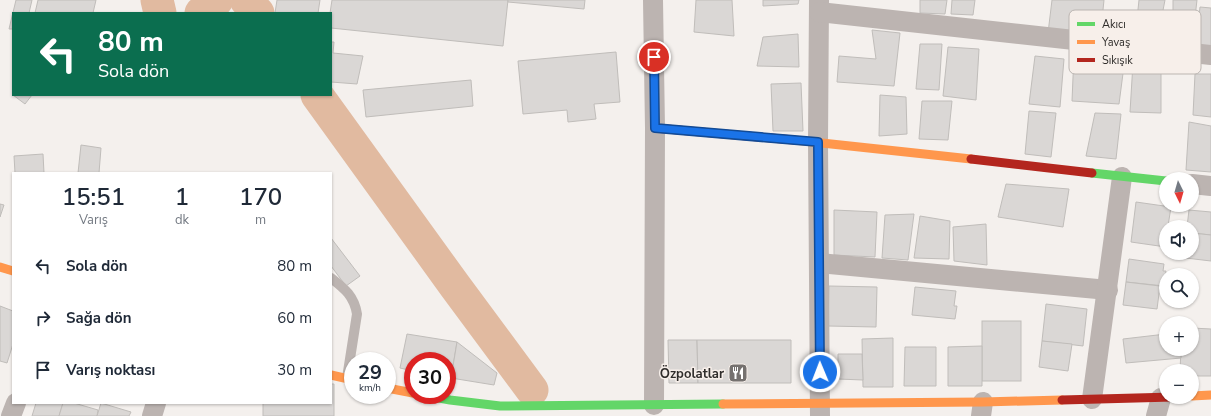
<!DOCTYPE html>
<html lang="tr">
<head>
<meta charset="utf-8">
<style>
	:root { --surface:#fff; --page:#f2f2f3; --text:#1f2937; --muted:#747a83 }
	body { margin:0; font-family:"Nunito Sans",sans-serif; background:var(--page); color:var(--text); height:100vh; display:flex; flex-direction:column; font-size:15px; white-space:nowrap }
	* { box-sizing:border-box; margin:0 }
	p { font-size:13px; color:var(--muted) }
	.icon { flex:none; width:22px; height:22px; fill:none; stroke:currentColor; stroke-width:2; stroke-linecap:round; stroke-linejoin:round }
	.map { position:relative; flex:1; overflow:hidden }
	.side { position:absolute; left:12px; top:172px; width:320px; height:232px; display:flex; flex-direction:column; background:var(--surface); border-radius:0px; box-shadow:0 1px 3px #0004 }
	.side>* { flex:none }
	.hud { position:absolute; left:12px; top:12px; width:320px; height:84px; border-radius:0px; box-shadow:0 1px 3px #0004; background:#0b6e4f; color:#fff; overflow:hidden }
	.needle { width:26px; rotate:175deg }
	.tools { position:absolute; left:1159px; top:172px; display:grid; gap:8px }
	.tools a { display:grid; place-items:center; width:40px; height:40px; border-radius:50%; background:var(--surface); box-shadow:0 1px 3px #0004; font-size:20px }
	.speed { position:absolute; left:344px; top:352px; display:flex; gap:8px; font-size:20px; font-weight:700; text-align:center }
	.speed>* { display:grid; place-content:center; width:52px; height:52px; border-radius:50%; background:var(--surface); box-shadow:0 1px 3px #0004; line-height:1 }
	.speed small { font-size:10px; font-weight:400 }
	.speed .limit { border:6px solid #d22; background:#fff; color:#111 }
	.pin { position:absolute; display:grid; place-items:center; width:34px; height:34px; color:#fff; margin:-17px; border:2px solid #fff; border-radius:50%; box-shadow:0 1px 4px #0007 }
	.me { position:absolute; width:44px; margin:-22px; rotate:359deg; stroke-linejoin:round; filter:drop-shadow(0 0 3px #0008) }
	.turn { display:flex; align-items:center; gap:14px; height:84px; padding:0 20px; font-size:18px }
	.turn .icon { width:52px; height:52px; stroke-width:2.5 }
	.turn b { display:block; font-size:28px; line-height:34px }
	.eta { display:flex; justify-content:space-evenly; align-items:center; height:68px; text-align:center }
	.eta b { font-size:24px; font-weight:600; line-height:28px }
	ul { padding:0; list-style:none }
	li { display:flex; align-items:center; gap:12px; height:52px; padding:0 20px }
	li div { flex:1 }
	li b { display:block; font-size:15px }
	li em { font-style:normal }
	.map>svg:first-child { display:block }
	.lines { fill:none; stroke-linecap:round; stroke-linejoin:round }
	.river { stroke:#e1baa0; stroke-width:33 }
	.building { fill:#dad7d5; stroke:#c0bdba }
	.lane { stroke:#bcb4b1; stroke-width:10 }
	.street { stroke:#bcb4b1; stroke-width:20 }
	.fast { stroke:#63d668; stroke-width:9 }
	.slow { stroke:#ff974d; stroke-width:9 }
	.jam { stroke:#b3261e; stroke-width:9 }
	.route-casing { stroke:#114b97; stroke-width:10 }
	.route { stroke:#1a73e8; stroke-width:7 }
	.labels { text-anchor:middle; stroke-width:3; stroke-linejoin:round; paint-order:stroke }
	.poi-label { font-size:13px; font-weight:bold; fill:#302d2b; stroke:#f7efea; text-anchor:end }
	.key { fill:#f7efea; stroke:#bbb5b1; stroke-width:1 }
	.key-label { font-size:11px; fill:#302d2b }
</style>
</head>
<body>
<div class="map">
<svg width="1211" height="416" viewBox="0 0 1211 416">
	<rect width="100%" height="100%" fill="#f4f0ed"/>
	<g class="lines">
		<!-- river -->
		<g class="river">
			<path d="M157,0L160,13"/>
			<path d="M246,0L258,13"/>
			<path d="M201,13L208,9L217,0"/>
			<path d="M317,95L455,286L532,390"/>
		</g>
	</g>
	<!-- building -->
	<g class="building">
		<path d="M16,0H32L29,13H13V29H9Z"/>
		<path d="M38,0H96L93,13H35Z"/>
		<path d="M277,0H320L318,13H275Z"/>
		<path d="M332,0H508L503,46L331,28L330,13Z"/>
		<path d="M508,0H585L584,9L508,2Z"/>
		<path d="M696,0H732L734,36L694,32Z"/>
		<path d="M763,0H799L798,4L763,6Z"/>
		<path d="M920,0H947L945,14L920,13Z"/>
		<path d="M952,0H975L973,15L951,14Z"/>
		<path d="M1052,0H1104L1100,39L1048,33Z"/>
		<path d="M1139,0H1165L1157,41L1135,38Z"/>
		<path d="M1173,0H1197L1192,43L1173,41Z"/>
		<path d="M1200,7L1211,8V46L1196,45Z"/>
		<path d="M872,30L900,33L894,86L837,82L839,56L876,59Z"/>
		<path d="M798,34L799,67L757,66L763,37Z"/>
		<path d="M331,42H334L333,53L363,56L357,84L331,82Z"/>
		<path d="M920,44H942L939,90L916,89Z"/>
		<path d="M948,47L979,49L976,100L943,96Z"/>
		<path d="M616,52L620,102L594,104L596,119L568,122L567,110L523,114L518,61Z"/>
		<path d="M1074,54L1125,58L1119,104L1072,101Z"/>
		<path d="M1035,56L1064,59L1060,107L1029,104Z"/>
		<path d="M1133,63L1161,69V113L1130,112Z"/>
		<path d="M1195,74H1211V117L1193,115Z"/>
		<path d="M471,80L473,106L366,117L363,90Z"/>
		<path d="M801,83L803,131H773L771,84Z"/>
		<path d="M13,95H32L25,104Z"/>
		<path d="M880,95L906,97L907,134L879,136Z"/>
		<path d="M922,101H952L948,140L919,139Z"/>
		<path d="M1029,111L1056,113L1051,157L1025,154Z"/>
		<path d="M1095,113L1121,114L1116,159L1086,156Z"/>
		<path d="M1189,122L1211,126V172L1186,170Z"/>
		<path d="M81,145L101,148L99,173H78Z"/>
		<path d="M43,154L44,173H15L14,156Z"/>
		<path d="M1006,184L1069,189L1063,227L998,217Z"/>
		<path d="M1136,202L1171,207L1168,226H1172L1166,227V247L1131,242Z"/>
		<path d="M0,204L4,205L0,217Z"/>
		<path d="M834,210L877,212L875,257L834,255Z"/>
		<path d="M1189,210L1211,212V235L1192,233V227H1187Z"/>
		<path d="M914,214L908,260L882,258L885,215Z"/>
		<path d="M920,216L950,221L949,259L914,258Z"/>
		<path d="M986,224L987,265L954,261L953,227Z"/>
		<path d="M1192,233L1211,235V261L1177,257V253H1192Z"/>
		<path d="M331,238L360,276L346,286L331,266Z"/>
		<path d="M1129,259L1164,264L1163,271H1166L1164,286L1126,282Z"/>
		<path d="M1126,282L1160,286L1157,309L1123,305Z"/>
		<path d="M829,286L877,287L876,327L828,326Z"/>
		<path d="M915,287L956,291L954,306H957L955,319L912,315Z"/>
		<path d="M1046,304L1087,309L1083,346L1042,341Z"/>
		<path d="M0,306L13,311V344L7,363L0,361Z"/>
		<rect x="982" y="321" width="39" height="60"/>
		<path d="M1192,328L1211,329V376H1192V371H1180L1181,349H1192Z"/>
		<path d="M407,334L457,342L451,378L447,377V361H413V371L400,368Z"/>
		<path d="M1166,334V349H1181V358L1126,363L1123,339Z"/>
		<path d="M893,338V387H863L862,339Z"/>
		<path d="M668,340H697L698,383H669Z"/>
		<path d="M697,340H791V383H698Z"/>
		<path d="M1042,341L1072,344L1068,371L1039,367Z"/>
		<path d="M457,342L497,373L494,385L451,378Z"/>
		<path d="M982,346V386H948V347Z"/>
		<path d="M905,347H936V386H904Z"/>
		<path d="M838,354H862L863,380L838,379Z"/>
		<path d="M331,384H334V416H263V403H331Z"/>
		<path d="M36,403H63L59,416H32Z"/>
		<path d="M63,403H74L98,410L97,416H59Z"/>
		<path d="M101,403L131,412L129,416H97Z"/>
	</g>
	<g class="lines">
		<!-- lane -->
		<path class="lane" d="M331,278C345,289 354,296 357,314L347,378"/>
		<!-- street -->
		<g class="street">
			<path d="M653,0L655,128L654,405"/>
			<path d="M819,0L818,142L820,416"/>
			<path d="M819,12L1211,55"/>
			<path d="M1192,184L1211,186"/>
			<path d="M819,263L1108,290"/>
			<path d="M1092,399L1122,177"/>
			<path d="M11,416L16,403"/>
			<path d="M152,416L156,403"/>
			<path d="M981,416L983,402"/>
			<path d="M1156,416L1161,398"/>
		</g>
		<!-- fast -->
		<g class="fast">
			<path d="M1092,173L1166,181"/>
			<path d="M423,395L450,400L500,406L723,404"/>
		</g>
		<!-- slow -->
		<g class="slow">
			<path d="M794,140L971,159"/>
			<path d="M0,267L13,271"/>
			<path d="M331,375L353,380"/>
			<path d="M387,388L413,393"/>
			<path d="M1192,396L1211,395"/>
			<path d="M723,404L983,402L1062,400"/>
		</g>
		<!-- jam -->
		<g class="jam">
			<path d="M655,128L794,140"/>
			<path d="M971,159L1092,173"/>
			<path d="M1062,400L1173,397"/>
		</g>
	</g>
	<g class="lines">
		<defs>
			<path id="route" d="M654,57L655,128L818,142L820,372"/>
		</defs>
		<!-- route casing -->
		<use href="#route" class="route-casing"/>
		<!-- route -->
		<use href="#route" class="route"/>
	</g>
	<!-- icons -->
	<defs>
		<symbol id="restaurant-square" viewBox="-11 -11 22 22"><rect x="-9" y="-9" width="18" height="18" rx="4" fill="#75716f" stroke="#f7efea"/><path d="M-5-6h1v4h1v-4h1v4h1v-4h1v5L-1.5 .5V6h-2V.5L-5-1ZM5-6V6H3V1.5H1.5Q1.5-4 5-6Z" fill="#fff"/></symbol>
	</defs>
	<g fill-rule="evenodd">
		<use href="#restaurant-square" x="727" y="362" width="22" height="22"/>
	</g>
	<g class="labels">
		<!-- poi labels -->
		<g class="poi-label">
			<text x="724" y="378">Özpolatlar</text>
		</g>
	</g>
	<!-- legend -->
	<rect x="1069" y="10" width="132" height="64" rx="6" class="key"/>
	<rect x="1077" y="22" width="18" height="4" fill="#63d668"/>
	<rect x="1077" y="40" width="18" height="4" fill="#ff974d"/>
	<rect x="1077" y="58" width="18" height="4" fill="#b3261e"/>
	<g class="key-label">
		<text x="1102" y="28">Akıcı</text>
		<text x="1102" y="46">Yavaş</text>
		<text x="1102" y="64">Sıkışık</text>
	</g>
</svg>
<div class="tools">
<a><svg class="needle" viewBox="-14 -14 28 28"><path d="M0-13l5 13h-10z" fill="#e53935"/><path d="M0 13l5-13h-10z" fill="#747a83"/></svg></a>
<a><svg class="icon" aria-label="sound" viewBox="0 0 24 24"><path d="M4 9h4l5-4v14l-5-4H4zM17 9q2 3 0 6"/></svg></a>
<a><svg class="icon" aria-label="search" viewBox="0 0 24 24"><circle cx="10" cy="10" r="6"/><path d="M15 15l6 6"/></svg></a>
<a>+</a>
<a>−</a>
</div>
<div class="speed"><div>29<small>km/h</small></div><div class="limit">30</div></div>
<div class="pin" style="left:654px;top:57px;background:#d93025"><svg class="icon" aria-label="arrive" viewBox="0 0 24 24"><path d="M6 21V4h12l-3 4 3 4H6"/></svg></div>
<svg class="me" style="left:820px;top:372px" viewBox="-20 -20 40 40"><circle r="17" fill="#1a73e8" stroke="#fff" stroke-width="3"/><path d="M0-11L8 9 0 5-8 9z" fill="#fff"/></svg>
<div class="hud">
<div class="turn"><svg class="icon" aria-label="left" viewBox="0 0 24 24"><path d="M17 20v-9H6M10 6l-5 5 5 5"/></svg><div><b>80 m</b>Sola dön</div></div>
</div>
<section class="side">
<div class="eta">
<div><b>15:51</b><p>Varış</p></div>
<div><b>1</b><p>dk</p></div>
<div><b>170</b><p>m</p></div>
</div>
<ul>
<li><svg class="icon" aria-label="left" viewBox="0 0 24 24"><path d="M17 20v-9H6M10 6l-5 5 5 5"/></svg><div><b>Sola dön</b></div><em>80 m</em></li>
<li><svg class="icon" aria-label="right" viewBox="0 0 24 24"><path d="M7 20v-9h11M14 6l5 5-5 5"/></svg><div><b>Sağa dön</b></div><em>60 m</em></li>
<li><svg class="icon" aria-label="arrive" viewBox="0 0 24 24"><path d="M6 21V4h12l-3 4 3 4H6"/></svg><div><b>Varış noktası</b></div><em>30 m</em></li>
</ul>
</section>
</div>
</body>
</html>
